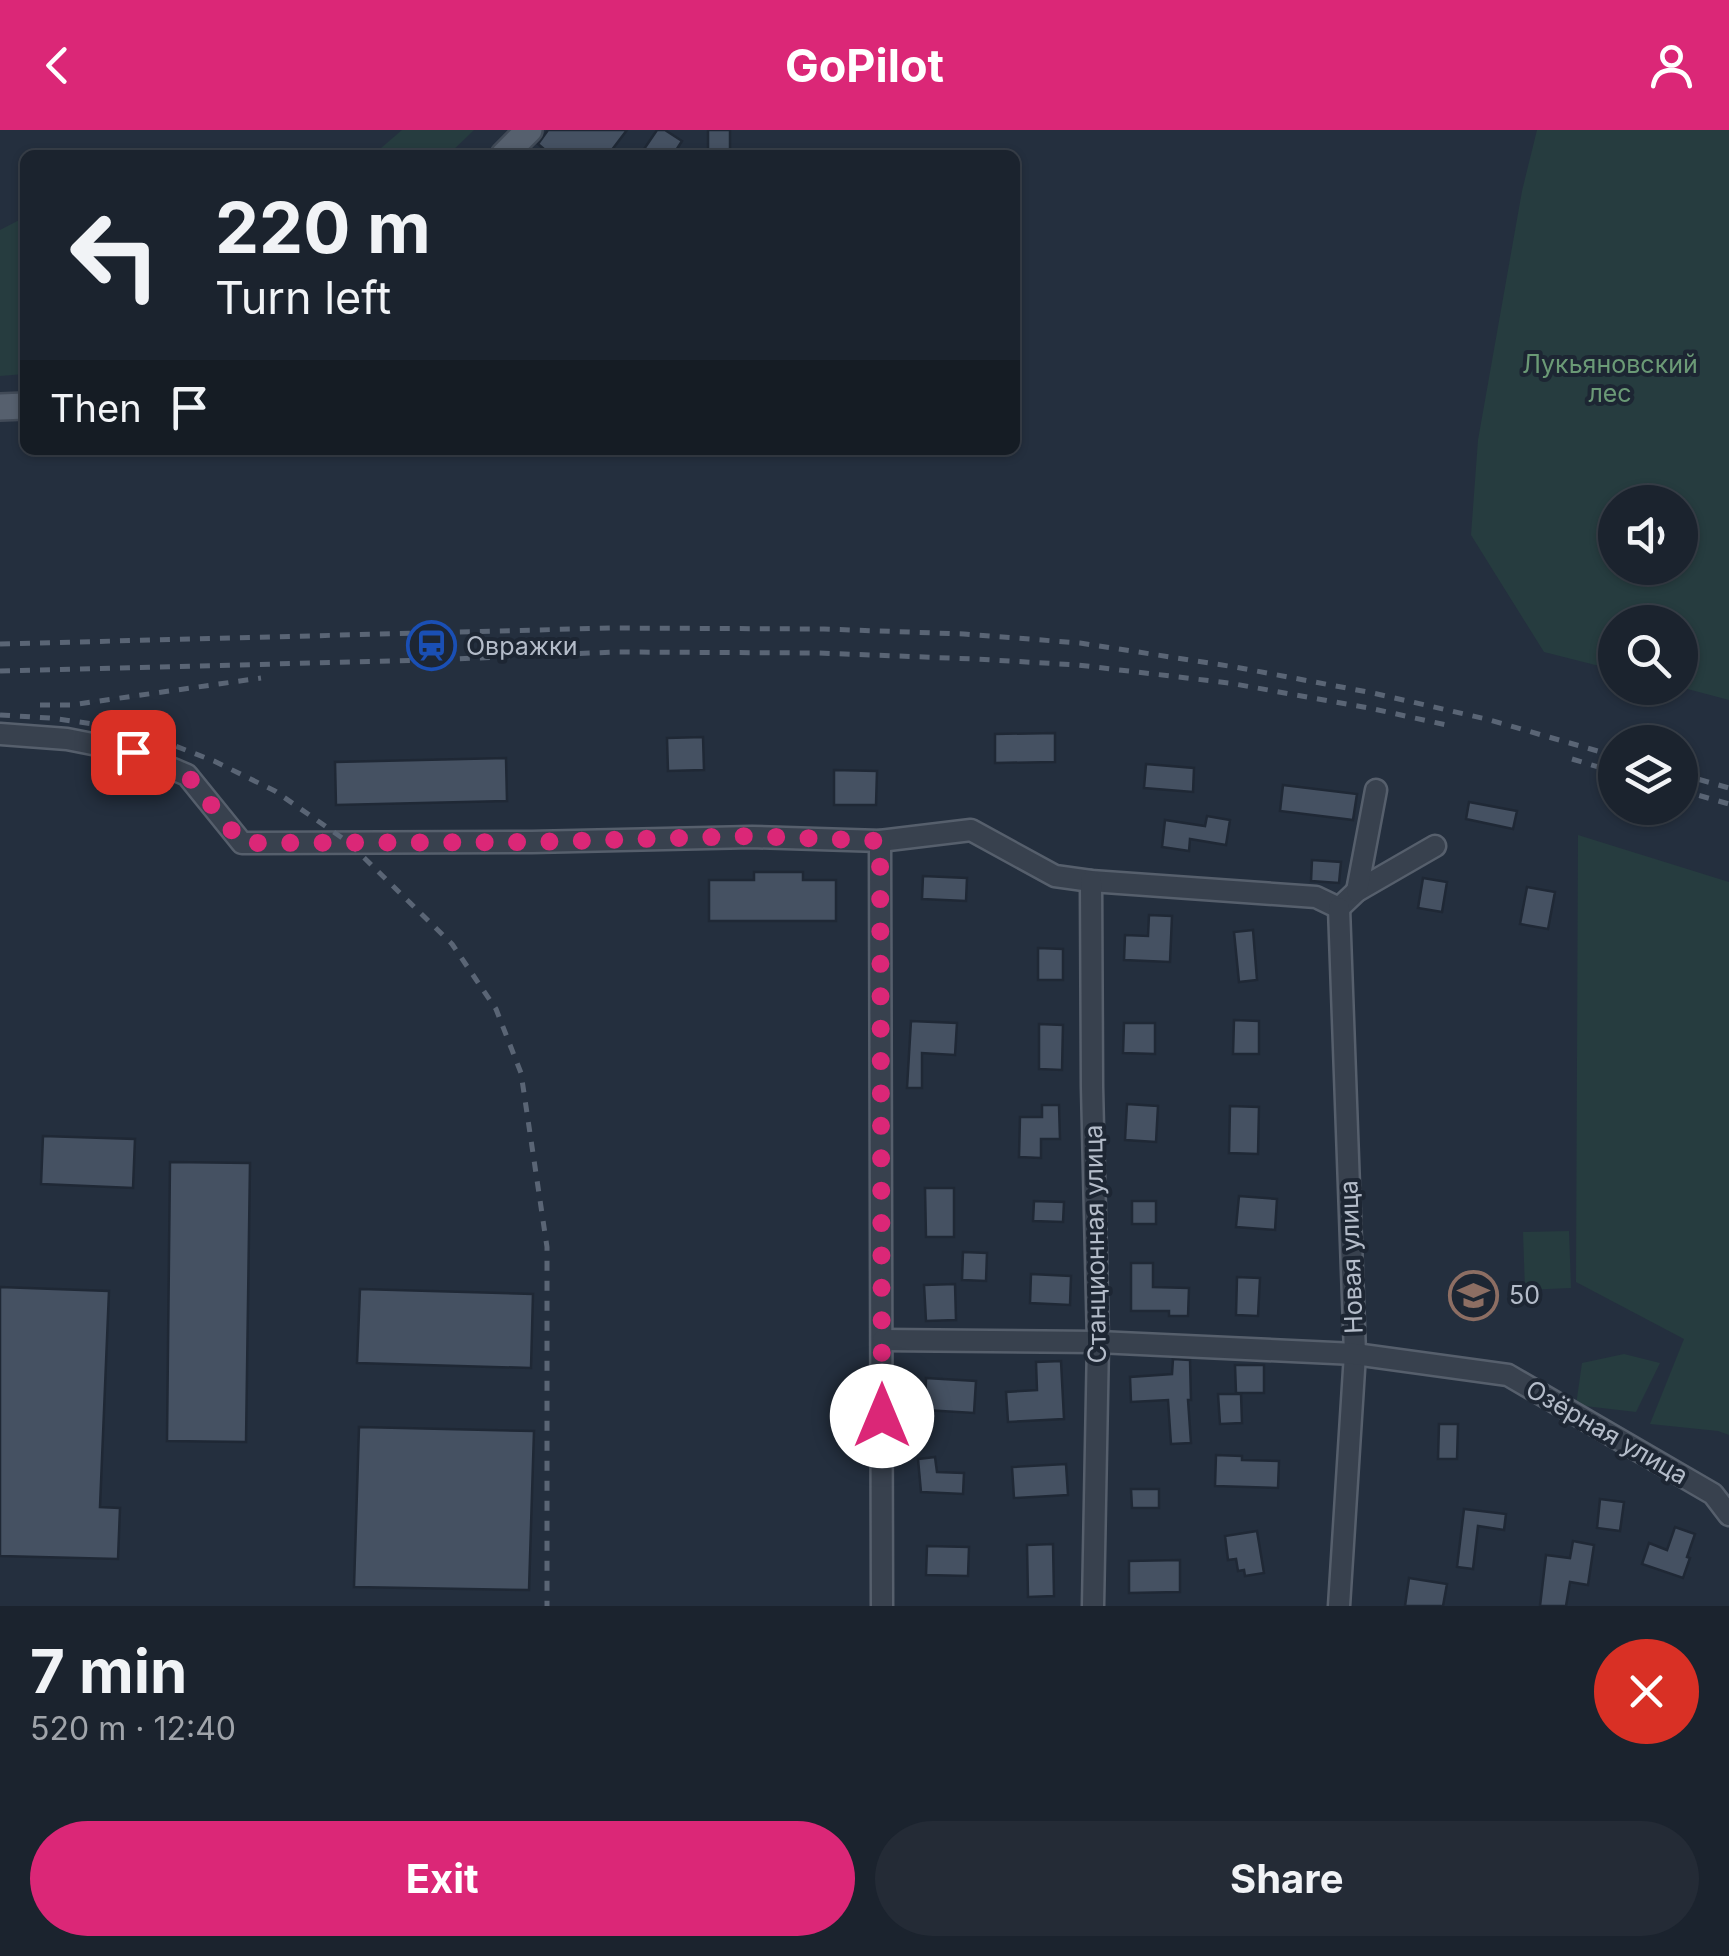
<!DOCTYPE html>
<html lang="en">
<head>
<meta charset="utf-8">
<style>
	:root { --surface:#1b232e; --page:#242b36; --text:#f1f3f6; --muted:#a0a4aa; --line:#39404a; --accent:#db2777 }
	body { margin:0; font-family:Inter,sans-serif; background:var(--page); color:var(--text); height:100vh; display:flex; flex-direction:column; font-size:38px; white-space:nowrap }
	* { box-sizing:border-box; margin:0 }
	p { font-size:32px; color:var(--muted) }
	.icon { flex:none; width:55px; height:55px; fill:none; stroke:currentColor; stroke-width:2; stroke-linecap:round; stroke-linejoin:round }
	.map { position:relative; height:1476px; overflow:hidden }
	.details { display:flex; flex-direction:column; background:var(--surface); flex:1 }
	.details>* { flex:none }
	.top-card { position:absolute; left:20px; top:20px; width:1000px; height:305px; border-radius:15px; box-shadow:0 2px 8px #0004,0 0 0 2px var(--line); background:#1b232e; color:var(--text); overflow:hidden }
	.tools { position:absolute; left:1598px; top:355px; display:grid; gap:20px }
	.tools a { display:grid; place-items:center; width:100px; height:100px; border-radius:50%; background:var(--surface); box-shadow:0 2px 8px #0004,0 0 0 2px var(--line); font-size:50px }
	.pin { position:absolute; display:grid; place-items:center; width:85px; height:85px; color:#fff; margin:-42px; border-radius:20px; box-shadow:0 5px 15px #0006 }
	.me { position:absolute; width:110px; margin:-55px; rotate:0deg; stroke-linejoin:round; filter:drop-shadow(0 0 8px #0008) }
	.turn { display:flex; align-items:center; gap:35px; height:210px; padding:0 30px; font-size:45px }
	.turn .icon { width:130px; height:130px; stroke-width:2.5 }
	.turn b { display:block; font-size:70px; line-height:85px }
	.then { display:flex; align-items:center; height:95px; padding:0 30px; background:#0003; gap:20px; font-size:38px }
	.round { display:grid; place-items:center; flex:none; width:105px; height:105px; border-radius:52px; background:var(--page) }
	.summary { display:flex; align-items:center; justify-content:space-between; height:170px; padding:0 30px }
	h1 { font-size:60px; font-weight:700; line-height:75px }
	.button { display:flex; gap:20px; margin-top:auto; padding:20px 30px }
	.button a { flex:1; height:115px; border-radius:60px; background:var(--accent); color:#fff; font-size:40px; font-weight:700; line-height:115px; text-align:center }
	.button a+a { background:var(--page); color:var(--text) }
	header { display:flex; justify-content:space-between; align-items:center; height:130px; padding:0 30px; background:var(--accent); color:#fff; font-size:45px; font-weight:700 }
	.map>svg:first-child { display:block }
	.green { fill:#263c3f; fill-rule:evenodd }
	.building { fill:#455162; stroke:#1f2835; stroke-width:2.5 }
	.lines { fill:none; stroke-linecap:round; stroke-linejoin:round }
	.minor-casing { stroke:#565f6c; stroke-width:25 }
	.major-casing { stroke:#414a57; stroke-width:30 }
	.minor { stroke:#38414e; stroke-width:20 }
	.major { stroke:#56606e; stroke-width:25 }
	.rail { stroke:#5a6575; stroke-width:5; stroke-dasharray:10 10; stroke-linecap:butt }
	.route { stroke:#db2777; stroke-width:18; stroke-dasharray:0 32.4 }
	.labels { text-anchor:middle; stroke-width:8; stroke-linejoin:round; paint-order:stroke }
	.park-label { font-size:25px; fill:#6b9a76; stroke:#1d2633 }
	.poi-label { font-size:25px; fill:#b4bcc9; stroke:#1d2633; text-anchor:start }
	.street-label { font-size:25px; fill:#b4bcc9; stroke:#1d2633 }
</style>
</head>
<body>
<header><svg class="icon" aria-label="back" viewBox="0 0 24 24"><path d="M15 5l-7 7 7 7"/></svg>GoPilot<svg class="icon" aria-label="person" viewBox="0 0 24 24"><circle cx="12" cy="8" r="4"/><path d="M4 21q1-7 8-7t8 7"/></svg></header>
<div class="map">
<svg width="1729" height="1476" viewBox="0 0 1729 1476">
	<rect width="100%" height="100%" fill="#242f3e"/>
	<!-- green -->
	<g class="green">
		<path d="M402,0H474L448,25H373Z"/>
		<path d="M1537,0H1729V570L1680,557V492H1615V540L1544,522L1471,405L1478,310L1522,61ZM1615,372H1680V438H1615Z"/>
		<path d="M25,87V244L0,246V100Z"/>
		<path d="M1578,705L1729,752V1305L1718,1301L1650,1294L1684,1209L1576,1152Z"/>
		<path d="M1569,1101L1571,1158L1525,1160L1523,1102Z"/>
		<path d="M1624,1224L1660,1233L1636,1282L1576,1275L1582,1233Z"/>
	</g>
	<!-- building -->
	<g class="building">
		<path d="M548,0H627L608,25H551L538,14Z"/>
		<path d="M657,0H665L682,11L673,25H640Z"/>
		<rect x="708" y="0" width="22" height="25"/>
		<path d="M1055,603V632L995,633V604Z"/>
		<path d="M703,607L704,640L668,641L667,608Z"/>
		<path d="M506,628L507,671L336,675L335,632Z"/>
		<path d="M1146,634L1194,638L1193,662L1144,658Z"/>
		<path d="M834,640L877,641L876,675H834Z"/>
		<path d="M1283,655L1357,664L1353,690L1280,681Z"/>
		<path d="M1469,672L1517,681L1513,699L1466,689Z"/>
		<path d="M1207,686L1230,690L1226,715L1190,709L1189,721L1162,717L1165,690L1205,696Z"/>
		<path d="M1312,730L1341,732L1339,753L1311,751Z"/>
		<path d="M754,742H803V750H836V791H709V750H754Z"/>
		<path d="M923,746L967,748L966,771L922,769Z"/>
		<path d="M1423,748L1447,752L1442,782L1418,778Z"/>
		<path d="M1527,757L1555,762L1548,799L1520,794Z"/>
		<path d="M1149,785L1172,786L1170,832L1124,830L1125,805L1148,806Z"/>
		<path d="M1253,800L1257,850L1239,852L1234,802Z"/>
		<path d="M1038,818L1063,819V850H1038Z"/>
		<path d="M1234,890L1259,891V924H1233Z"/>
		<path d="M911,891L957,893L955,925L922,923V958H907Z"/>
		<path d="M1124,893H1155V924L1123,923Z"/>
		<path d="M1039,894L1063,895L1062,940L1039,939Z"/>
		<path d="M1127,974L1158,976L1156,1012L1125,1010Z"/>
		<path d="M1042,975H1059L1060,1009H1041V1028L1019,1027L1020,987H1042Z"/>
		<path d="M1230,976L1259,977L1258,1024L1229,1023Z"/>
		<path d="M43,1006L135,1009L133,1058L41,1054Z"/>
		<path d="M170,1032L250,1033L246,1312L167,1311Z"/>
		<path d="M925,1058H954V1107H926Z"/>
		<path d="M1239,1066L1277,1069L1275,1100L1236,1097Z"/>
		<path d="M1034,1071L1064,1072L1063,1092L1033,1091Z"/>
		<rect x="1132" y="1071" width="24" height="23"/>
		<path d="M963,1122L987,1123L986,1151L962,1150Z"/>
		<path d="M1131,1133H1153V1157L1189,1158L1188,1186H1169V1181H1131Z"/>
		<path d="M1031,1144L1071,1146L1070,1175L1030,1173Z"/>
		<path d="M1237,1147L1260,1148L1258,1186L1236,1185Z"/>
		<path d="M955,1154L956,1190L926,1191L924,1155Z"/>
		<path d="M0,1157L109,1161L100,1377L120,1378L118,1429L0,1426Z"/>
		<path d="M360,1159L533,1164L531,1238L357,1233Z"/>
		<path d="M1173,1229L1190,1230L1191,1270H1188L1191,1313L1171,1314L1168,1270L1131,1272L1130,1247L1172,1244Z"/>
		<path d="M1061,1231L1064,1289L1008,1292L1006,1262L1037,1260L1036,1232Z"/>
		<path d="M1235,1235H1264V1263H1236Z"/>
		<path d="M926,1248L976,1251L974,1283L925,1280Z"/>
		<path d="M1218,1264H1241L1242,1293L1220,1294Z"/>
		<path d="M1439,1294H1458L1457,1329H1438Z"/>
		<path d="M359,1297L534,1301L529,1460L354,1457Z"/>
		<path d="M1216,1325L1242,1326V1330L1279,1331L1278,1358L1215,1356Z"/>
		<path d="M935,1327L937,1342L964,1343L963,1364L921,1362L918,1329Z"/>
		<path d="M1066,1334L1068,1365L1014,1368L1012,1337Z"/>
		<path d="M1131,1359H1159V1378H1132Z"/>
		<path d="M1600,1369L1624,1372L1620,1401L1597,1398Z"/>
		<path d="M1464,1379L1506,1384L1504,1400L1478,1396L1473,1439L1457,1437Z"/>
		<path d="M1675,1397L1695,1404L1687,1427L1690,1428L1683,1448L1642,1434L1649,1413L1667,1420Z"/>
		<path d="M1257,1401L1264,1443L1245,1446L1244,1440L1238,1441L1236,1429L1228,1430L1225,1406Z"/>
		<path d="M1573,1411L1594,1415L1588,1455L1570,1452L1566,1476H1540L1546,1425L1570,1428Z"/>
		<path d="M1053,1414L1054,1466L1028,1467L1027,1415Z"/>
		<path d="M927,1416L969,1417L968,1446L926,1445Z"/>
		<path d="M1180,1430V1462L1129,1463V1431Z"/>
		<path d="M1409,1448L1447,1454L1443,1476H1405Z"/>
	</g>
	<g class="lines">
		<defs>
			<g id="minor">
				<path d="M0,604L67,609L133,622L187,645L242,713L532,712L752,707L880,711L971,700L1055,746L1091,751L1316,767L1339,778L1357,761L1435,716"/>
				<path d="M880,711L882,1476"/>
				<path d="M1091,751L1092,957L1098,1212L1093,1476"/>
				<path d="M1357,761L1376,660"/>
				<path d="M1339,778L1355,1224L1339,1476"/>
				<path d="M883,1210L1098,1212L1355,1224L1508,1245L1713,1364L1729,1385"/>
			</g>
			<g id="major">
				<path d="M504,25L529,0"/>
				<path d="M0,277L25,276"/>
			</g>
		</defs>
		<!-- minor casing -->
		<use href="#minor" class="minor-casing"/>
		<!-- major casing -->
		<use href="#major" class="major-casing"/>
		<!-- minor -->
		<use href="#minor" class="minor"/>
		<!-- major -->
		<use href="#major" class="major"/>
		<!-- rail -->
		<g class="rail">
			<path d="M0,514L612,498L824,499L964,504L1080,513L1235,537L1373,563L1486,589L1615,626"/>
			<path d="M0,541L432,530L615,522L819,523L975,529L1078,535L1229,553L1369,578L1451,596"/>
			<path d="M40,575H71L261,548"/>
			<path d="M0,585L50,588L101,595L152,607L214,631L275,661L348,712L452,814L496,879L521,943L547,1117V1476"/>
			<path d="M1572,629L1615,642"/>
			<path d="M1680,644L1729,658"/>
			<path d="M1680,660L1729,674"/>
		</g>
	</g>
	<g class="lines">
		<!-- route -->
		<path class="route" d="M133,622L187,645L242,713L532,712L752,706L880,711L882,1286"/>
	</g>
	<!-- icons -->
	<defs>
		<symbol id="station-ring" viewBox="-11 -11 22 22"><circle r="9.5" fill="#1d2633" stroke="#1a4fb4" stroke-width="1.5"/><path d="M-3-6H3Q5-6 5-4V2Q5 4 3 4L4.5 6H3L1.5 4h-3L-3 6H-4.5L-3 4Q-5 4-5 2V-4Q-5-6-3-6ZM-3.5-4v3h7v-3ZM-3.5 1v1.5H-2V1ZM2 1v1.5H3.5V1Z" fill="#1a4fb4"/></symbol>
		<symbol id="school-ring" viewBox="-11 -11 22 22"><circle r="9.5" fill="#1d2633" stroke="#8d6e63" stroke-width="1.5"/><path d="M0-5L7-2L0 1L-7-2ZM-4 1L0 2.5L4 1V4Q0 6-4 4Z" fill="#8d6e63"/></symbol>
	</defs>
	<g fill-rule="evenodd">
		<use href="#station-ring" x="404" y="488" width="55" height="55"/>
		<use href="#school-ring" x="1446" y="1138" width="55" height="55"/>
	</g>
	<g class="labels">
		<!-- park labels -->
		<g class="park-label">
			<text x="1610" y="243">Лукьяновский<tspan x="1610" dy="29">лес</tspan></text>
		</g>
		<!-- poi labels -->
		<g class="poi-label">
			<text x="466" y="525">Овражки</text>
			<text x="1509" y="1174">50</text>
		</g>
		<!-- street labels -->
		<g class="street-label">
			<text transform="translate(1095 1114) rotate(-91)" y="9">Станционная улица</text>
			<text transform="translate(1351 1127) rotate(-92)" y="9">Новая улица</text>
			<text transform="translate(1607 1302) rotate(30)" y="9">Озёрная улица</text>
		</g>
	</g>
</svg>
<div class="tools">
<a><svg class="icon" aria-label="sound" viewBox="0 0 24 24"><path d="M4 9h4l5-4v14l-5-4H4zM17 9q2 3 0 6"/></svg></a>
<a><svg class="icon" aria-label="search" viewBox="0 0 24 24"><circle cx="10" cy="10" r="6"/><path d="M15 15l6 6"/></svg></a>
<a><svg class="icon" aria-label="layers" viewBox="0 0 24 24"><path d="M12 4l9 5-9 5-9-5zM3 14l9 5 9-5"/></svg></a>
</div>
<div class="pin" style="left:133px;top:622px;background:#d93025"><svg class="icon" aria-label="arrive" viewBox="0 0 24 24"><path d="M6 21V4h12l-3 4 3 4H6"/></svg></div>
<svg class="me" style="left:882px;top:1286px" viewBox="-20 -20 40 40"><circle r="19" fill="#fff"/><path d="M0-13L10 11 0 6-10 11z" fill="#db2777"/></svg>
<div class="top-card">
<div class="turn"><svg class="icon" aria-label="left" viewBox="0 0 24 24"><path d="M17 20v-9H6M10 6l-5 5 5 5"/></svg><div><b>220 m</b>Turn left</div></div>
<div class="then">Then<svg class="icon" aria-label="arrive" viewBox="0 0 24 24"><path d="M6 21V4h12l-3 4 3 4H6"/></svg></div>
</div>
</div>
<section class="details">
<div class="summary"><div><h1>7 min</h1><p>520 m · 12:40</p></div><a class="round" style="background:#d93025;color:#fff"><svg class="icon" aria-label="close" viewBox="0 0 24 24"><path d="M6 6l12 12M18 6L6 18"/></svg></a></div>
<div class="button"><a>Exit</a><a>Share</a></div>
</section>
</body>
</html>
